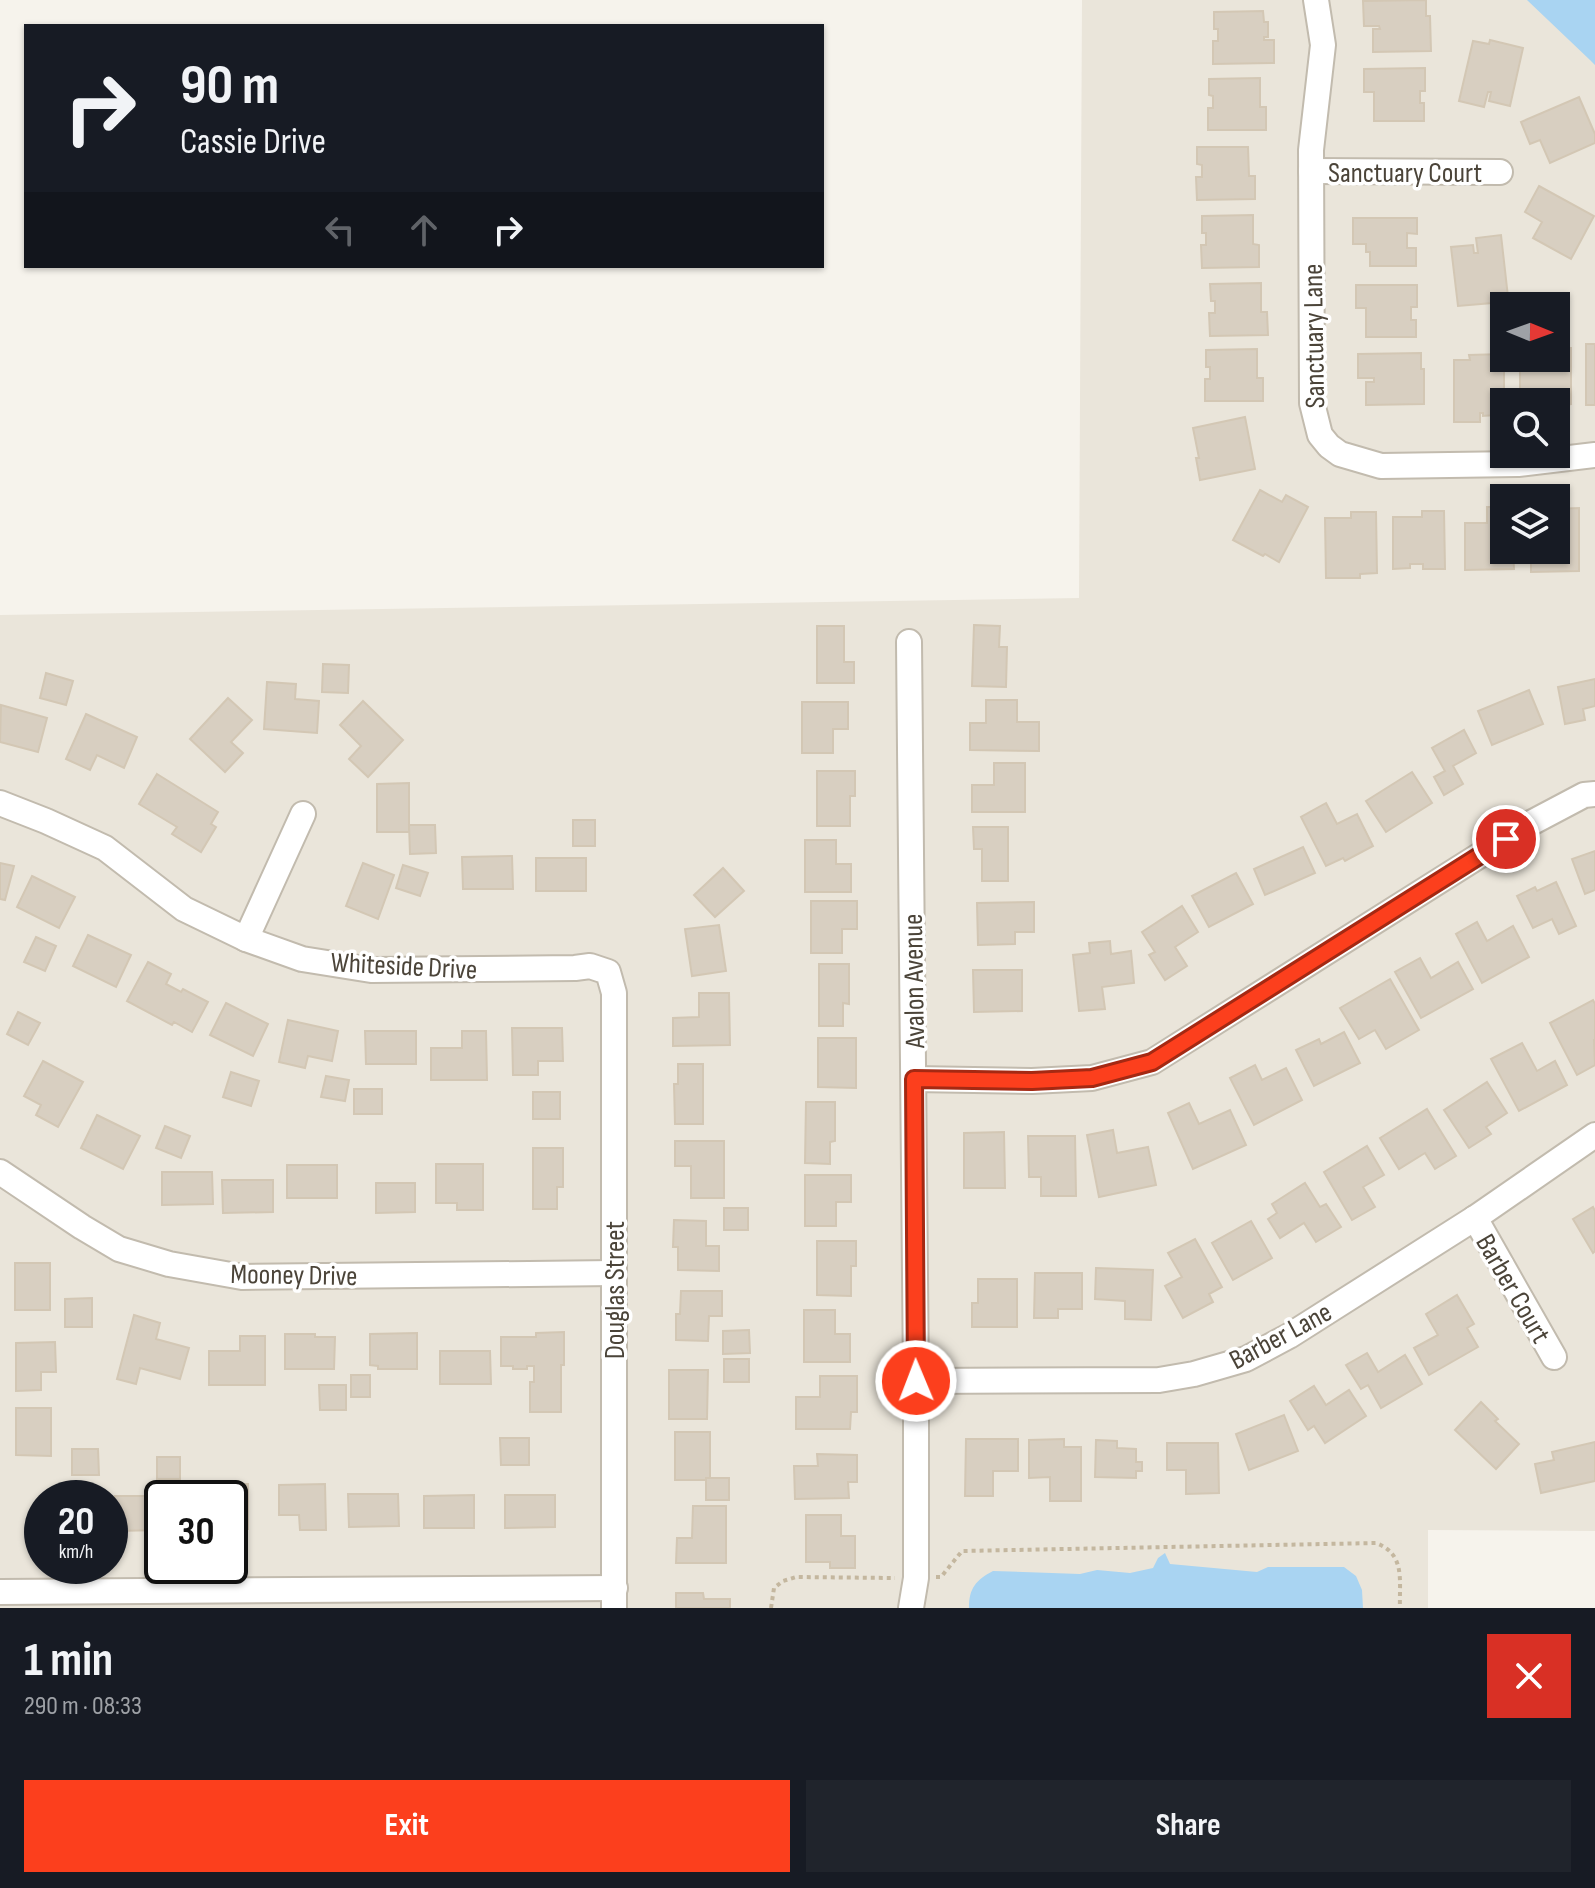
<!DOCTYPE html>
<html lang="en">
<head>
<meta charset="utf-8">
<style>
	:root { --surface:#171b24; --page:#20242c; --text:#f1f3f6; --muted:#9ea1a6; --accent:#fc3f1d }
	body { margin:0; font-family:"Sofia Sans Condensed",sans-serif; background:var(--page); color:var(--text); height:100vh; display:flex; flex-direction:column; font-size:30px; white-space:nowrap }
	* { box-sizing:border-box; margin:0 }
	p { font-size:26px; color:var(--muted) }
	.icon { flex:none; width:44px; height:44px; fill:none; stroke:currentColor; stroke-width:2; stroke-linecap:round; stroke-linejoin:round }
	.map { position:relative; height:1608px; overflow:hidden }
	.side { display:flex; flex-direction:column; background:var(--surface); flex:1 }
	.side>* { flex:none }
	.guide { position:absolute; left:24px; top:24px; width:800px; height:244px; border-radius:0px; box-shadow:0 2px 6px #0004; background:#171b24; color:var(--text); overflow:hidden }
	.needle { width:52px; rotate:91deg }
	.fabs { position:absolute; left:1490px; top:292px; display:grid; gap:16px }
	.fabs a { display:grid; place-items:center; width:80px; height:80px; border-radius:0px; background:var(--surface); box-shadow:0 2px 6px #0004; font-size:40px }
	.speed { position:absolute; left:24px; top:1480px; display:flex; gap:16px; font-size:40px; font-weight:700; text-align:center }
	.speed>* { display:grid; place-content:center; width:104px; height:104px; border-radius:50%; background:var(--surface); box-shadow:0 2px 6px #0004; line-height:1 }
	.speed small { font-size:20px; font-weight:400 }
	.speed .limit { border:4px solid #111; border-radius:12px; background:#fff; color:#111 }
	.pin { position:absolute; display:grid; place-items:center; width:68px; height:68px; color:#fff; margin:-34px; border:4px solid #fff; border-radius:50%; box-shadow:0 2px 8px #0007 }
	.me { position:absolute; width:88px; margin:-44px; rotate:359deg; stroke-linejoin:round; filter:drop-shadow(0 0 6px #0008) }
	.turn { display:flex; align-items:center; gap:28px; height:168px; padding:0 24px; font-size:36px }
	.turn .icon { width:104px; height:104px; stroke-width:2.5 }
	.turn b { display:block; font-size:56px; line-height:68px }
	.lanes { display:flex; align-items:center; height:76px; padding:0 24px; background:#0003; justify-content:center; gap:40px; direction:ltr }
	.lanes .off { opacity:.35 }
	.round { display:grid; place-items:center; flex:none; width:84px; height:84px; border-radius:0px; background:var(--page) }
	.head { display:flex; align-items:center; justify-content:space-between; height:136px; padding:0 24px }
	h1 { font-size:48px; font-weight:700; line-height:60px }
	.button { display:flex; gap:16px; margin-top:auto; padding:16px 24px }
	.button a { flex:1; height:92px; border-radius:0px; background:var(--accent); color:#fff; font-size:32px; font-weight:700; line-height:92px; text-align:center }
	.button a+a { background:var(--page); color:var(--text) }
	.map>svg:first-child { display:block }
	.residential { fill:#eae5da; fill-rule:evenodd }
	.water { fill:#a9d4f2 }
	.building { fill:#d8cfc1; stroke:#d3c7b4; stroke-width:2 }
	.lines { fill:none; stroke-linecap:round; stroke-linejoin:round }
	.minor-casing { stroke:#c2bbae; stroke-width:28 }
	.path { stroke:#c4b79f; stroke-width:4; stroke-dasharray:4 4; stroke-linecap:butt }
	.minor { stroke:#fff; stroke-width:24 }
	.route-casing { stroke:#a42913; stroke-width:20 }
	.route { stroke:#fc3f1d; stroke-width:14 }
	.labels { text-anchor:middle; stroke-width:7; stroke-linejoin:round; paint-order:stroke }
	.street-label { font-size:28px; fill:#4b4439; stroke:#fff }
</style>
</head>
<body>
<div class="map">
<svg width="1595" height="1608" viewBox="0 0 1595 1608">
	<rect width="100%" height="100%" fill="#f6f3ec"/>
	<!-- residential -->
	<path class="residential" d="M1082,0H1595V1531L1428,1530V1608H0V615L1079,598ZM1504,306H1556V358H1504ZM1504,402H1556V454H1504ZM1504,498H1556V550H1504ZM42,1498H110V1566H42ZM162,1498H230V1566H162Z"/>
	<!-- water -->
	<g class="water">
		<path d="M1527,0H1595V65L1590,60Z"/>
		<path d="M1165,1553L1170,1564L1257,1572L1268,1567H1344L1356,1576L1362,1590L1363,1608H969C969,1588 976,1580 993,1571L1080,1574L1097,1570L1130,1573L1153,1568L1158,1558Z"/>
	</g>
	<!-- building -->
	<g class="building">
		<path d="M1426,0V16H1430L1431,51L1373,52V29H1380L1379,26H1364L1363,1Z"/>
		<path d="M1263,11L1264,22H1268V37H1264V40H1274V63L1213,64V41H1218V29H1214V12Z"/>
		<path d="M1490,40L1523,48L1510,106L1489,101L1491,92H1488L1484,107L1459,101L1473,41L1489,44Z"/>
		<path d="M1425,68V91H1420V103H1424V121H1374V92H1364V69Z"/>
		<path d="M1260,78V107H1266V130H1208V108H1213V96L1209,95V79Z"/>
		<path d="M1579,97L1595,134V143L1550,163L1540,140L1530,144L1521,122Z"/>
		<path d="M1197,147H1248L1249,176H1255V199L1197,200L1196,177H1202V165L1197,164Z"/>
		<path d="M1539,186L1594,216L1571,259L1533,238L1542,222L1525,212Z"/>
		<path d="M1253,215V244L1259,245V267L1202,268L1201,245H1206V233H1202V216Z"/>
		<path d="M1353,218H1417V234L1407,233V248H1416V266H1370V252H1366V244H1353Z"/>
		<path d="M1501,235L1508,297L1492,299V303L1458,306L1451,247L1473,245L1474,253H1478L1476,238Z"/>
		<path d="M1261,283V312H1267L1268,335L1210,336L1209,313H1215V301H1211L1210,284Z"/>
		<path d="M1356,285H1417V307H1411V320H1416V337H1366V308H1356Z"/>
		<rect x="1586" y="344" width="9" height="61"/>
		<path d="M1556,348H1571V404L1556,406V402H1549V399H1546V402H1520V358H1556Z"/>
		<path d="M1257,349V378H1263V401H1205V379H1210V367H1206V350Z"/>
		<path d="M1421,353V369H1424V404L1366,405V382H1374V378H1358V354Z"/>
		<path d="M1504,354V410H1495V415L1483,416V413H1480V422H1454V360H1470L1469,355Z"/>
		<path d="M1245,417L1255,469L1200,480L1196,458H1199L1193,428Z"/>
		<path d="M1260,490L1282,502L1286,495L1308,507L1279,562L1265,554L1263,556L1233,540Z"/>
		<path d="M1487,507H1504V550H1513L1514,569L1465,570V523H1487Z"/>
		<path d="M1579,508V571L1531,572V550H1556V509Z"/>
		<path d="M1422,511H1444L1445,569H1423V564H1410V568L1393,569V517H1422Z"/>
		<path d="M1351,512H1376L1377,573L1360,574V578H1326L1325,518H1351Z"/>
		<path d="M974,625L1000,626L999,647H1007L1006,687L972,686Z"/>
		<path d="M817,626H844V662H854V683H817Z"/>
		<path d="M323,664L349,665L348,693L322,692Z"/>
		<path d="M46,673L73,681L66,705L40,698Z"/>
		<path d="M1595,679V706L1583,709L1585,720L1565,724L1558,687Z"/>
		<path d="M267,682L296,684L295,699L319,701L317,733L264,729Z"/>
		<path d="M1529,690L1543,724L1492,745L1478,711Z"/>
		<path d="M228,698L252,720L231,742L243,753L225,772L190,739Z"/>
		<path d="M986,700H1017V722H1039V751L970,750V723H986Z"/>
		<path d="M363,701L403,740L368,777L349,759L361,746L340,725Z"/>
		<path d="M802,702H848V729H833V753H802Z"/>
		<path d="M1,705L47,718L38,752L0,742Z"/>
		<path d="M86,714L137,737L124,768L97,755L90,770L66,759Z"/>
		<path d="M1464,730L1476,753L1453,766L1463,784L1444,795L1434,777L1445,771L1432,748Z"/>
		<path d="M994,763H1025V812H972V785H994Z"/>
		<path d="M817,771H855V796H850V826H817Z"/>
		<path d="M1412,772L1432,803L1386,832L1366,801Z"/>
		<path d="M157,774L218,812L211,824L216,827L201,852L172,834L177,827L139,804Z"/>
		<path d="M409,783V832H377V784Z"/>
		<path d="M1326,803L1337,824L1357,814L1373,846L1345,861L1343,858L1326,866L1301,817Z"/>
		<rect x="573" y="820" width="22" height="26"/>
		<path d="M409,825H435L436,853L410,854Z"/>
		<path d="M973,827H1008V881H982V849H974Z"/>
		<path d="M805,840H836V864H851V892H805Z"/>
		<path d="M1303,847L1315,873L1265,895L1254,869Z"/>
		<path d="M1595,851V890L1585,894L1572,859Z"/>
		<path d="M512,856L513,889H463L462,857Z"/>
		<rect x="536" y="858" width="50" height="33"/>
		<path d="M0,863L14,866L5,900L0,899Z"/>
		<path d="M363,863L394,875L378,919L346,906Z"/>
		<path d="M403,865L428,873L420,896L396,888Z"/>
		<path d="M723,868L744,891L715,917L694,895Z"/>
		<path d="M1236,873L1253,904L1209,927L1192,896Z"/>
		<path d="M32,876L75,897L59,928L17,907Z"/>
		<path d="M1556,882L1576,926L1559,934L1552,919L1533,928L1517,896L1535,887L1537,891Z"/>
		<path d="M811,901H857V929H842V953H811Z"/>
		<path d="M1034,902V932H1015V944L978,945L977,903Z"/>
		<path d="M1182,906L1198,932L1175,947L1187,966L1165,980L1149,955L1155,952L1142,932Z"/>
		<path d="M1477,922L1487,941L1513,926L1529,957L1482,983L1456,934Z"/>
		<path d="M719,925L726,971L692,976L685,929Z"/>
		<path d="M88,935L131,955L116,987L73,966Z"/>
		<path d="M36,937L56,946L45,971L24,962Z"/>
		<path d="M1110,941L1111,954L1131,951L1134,983L1102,987L1105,1009L1079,1011L1073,955L1090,953L1089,943Z"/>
		<path d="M1420,958L1431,978L1458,962L1473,989L1421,1018L1395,972Z"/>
		<path d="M148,962L171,974L166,984L181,992L183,989L208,1002L192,1032L174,1022L172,1025L127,1001Z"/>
		<path d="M819,964H849V1004L843,1003V1026H819Z"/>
		<path d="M973,970H1022V1011L974,1012Z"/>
		<path d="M1390,979L1419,1030L1386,1049L1375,1030L1359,1039L1340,1008Z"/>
		<path d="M699,993H729L730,1045L673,1046V1018L699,1017Z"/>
		<path d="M1593,1000L1595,1004V1040H1594L1595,1065L1577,1075L1550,1023Z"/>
		<path d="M226,1003L268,1024L253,1056L210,1035Z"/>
		<path d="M18,1012L40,1023L28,1045L7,1034Z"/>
		<path d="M288,1020L338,1031L332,1061L308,1056L305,1068L279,1062Z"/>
		<path d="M512,1028H562L563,1061H538V1075H513Z"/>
		<path d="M365,1031H416V1064H366Z"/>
		<path d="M462,1031H486L487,1080H431V1048H462Z"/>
		<path d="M1344,1032L1360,1063L1314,1086L1296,1050L1319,1039L1321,1044Z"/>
		<path d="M818,1038H856V1088L818,1087Z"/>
		<path d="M1522,1043L1537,1071L1555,1061L1567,1085L1519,1111L1491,1059Z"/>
		<path d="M43,1061L83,1082L58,1127L36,1115L41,1105L24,1096Z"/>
		<path d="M678,1064H703V1124H675L674,1084H678Z"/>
		<path d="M1255,1065L1262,1080L1286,1068L1302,1100L1254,1125L1230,1078Z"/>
		<path d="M231,1072L259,1081L251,1106L223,1097Z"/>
		<path d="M326,1076L349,1080L345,1101L321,1097Z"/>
		<path d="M1487,1082L1507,1113L1486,1127L1491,1134L1469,1148L1444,1110Z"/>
		<rect x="354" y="1089" width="28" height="25"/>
		<rect x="533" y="1092" width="27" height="27"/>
		<path d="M806,1102H835V1141L830,1142V1164L805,1163Z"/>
		<path d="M1189,1103L1199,1124L1230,1110L1246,1145L1193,1169L1168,1113Z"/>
		<path d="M1427,1109L1456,1156L1435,1169L1425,1153L1399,1169L1380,1138Z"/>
		<path d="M97,1115L140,1136L123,1169L81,1148Z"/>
		<path d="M165,1126L190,1136L181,1158L156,1148Z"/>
		<path d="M1113,1130L1117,1153L1148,1147L1156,1185L1099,1197L1087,1135Z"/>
		<path d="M1004,1132L1005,1188H964V1133Z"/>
		<path d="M1028,1136H1075L1076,1196H1041V1177H1029Z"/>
		<path d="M675,1141H724V1198H691V1166H675Z"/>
		<path d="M1367,1146L1384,1175L1363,1187L1375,1207L1352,1220L1324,1172Z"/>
		<path d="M533,1148H563V1187H557V1209H533Z"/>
		<path d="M436,1164H483V1210H457V1203H436Z"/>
		<rect x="287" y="1165" width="50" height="33"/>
		<path d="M162,1172H212L213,1204L162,1205Z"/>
		<path d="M805,1175H851V1202H836V1226H805Z"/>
		<path d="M222,1180H273V1212L223,1213Z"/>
		<path d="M376,1183H415V1212L376,1213Z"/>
		<path d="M1305,1183L1320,1207L1326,1204L1341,1227L1316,1242L1304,1223L1280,1238L1268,1219L1277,1213L1272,1204Z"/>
		<path d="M1593,1207L1595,1211V1251L1593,1253L1573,1219Z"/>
		<rect x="724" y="1208" width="24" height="22"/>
		<path d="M674,1220L706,1221V1246H719V1271L678,1270V1247H673Z"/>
		<path d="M1251,1221L1272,1258L1233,1280L1212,1243Z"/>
		<path d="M1195,1239L1222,1287L1209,1294L1213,1302L1183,1318L1165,1286L1182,1277L1168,1253Z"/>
		<path d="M817,1241H856V1266H851V1296L817,1295Z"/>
		<rect x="15" y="1263" width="35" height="47"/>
		<path d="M1096,1268L1153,1270L1151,1320L1125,1319V1301L1095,1299Z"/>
		<path d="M1035,1273H1082V1309H1058V1318H1034Z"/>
		<path d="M978,1279H1017V1327H972V1303H978Z"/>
		<path d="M681,1291H722V1316H709L708,1341L676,1340V1314H680Z"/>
		<path d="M1457,1295L1474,1324L1467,1328L1478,1347L1429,1375L1414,1348L1438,1335L1426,1314Z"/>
		<path d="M92,1298V1327H65V1299Z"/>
		<path d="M804,1310H835V1334H850V1362H804Z"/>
		<path d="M134,1315L160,1323L156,1339L189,1348L180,1379L140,1368L136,1384L117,1379Z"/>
		<path d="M749,1330L750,1353L723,1354V1331Z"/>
		<path d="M564,1332V1365H561V1412H530V1382H534V1366H527V1369H513V1366H501V1337H536V1333Z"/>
		<path d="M417,1333V1369H378V1366L370,1365V1334Z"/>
		<path d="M285,1334H315V1337H335L334,1369H285Z"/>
		<path d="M240,1336H265V1385H209V1351H240Z"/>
		<path d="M55,1342L56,1372H41V1390L16,1391V1343Z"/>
		<path d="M440,1351H490L491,1384H440Z"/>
		<path d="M1367,1353L1378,1372L1405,1355L1422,1384L1381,1408L1368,1385L1361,1389L1346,1365Z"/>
		<rect x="724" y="1359" width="25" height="23"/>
		<path d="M669,1370H708L707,1419H669Z"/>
		<rect x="351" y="1375" width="19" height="22"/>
		<path d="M820,1376H857V1412H851L850,1429H796V1397H820Z"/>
		<path d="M319,1385H346V1410H320Z"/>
		<path d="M1314,1386L1326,1405L1349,1390L1366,1416L1325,1443L1314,1426L1308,1430L1290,1401Z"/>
		<path d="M1481,1402L1498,1419L1495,1421L1519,1444L1496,1469L1455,1430Z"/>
		<path d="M16,1408H51V1456L16,1455Z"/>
		<path d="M1284,1415L1298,1451L1249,1470L1236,1434Z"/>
		<rect x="675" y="1432" width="35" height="48"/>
		<path d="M500,1438H529V1465H501Z"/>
		<path d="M966,1439H1018V1471H993V1496H965Z"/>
		<path d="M1064,1439V1447H1081V1501H1050V1477L1029,1478V1440Z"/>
		<path d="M1096,1440L1117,1441V1448L1136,1449V1462H1142V1471H1136V1478L1095,1477Z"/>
		<path d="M1595,1442V1481L1541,1493L1535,1464L1554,1460L1552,1452Z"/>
		<path d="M1167,1443H1218L1219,1493L1186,1494V1470H1167Z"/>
		<path d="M72,1449H98L99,1475H72Z"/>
		<path d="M817,1454L857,1455V1482H848L849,1498L795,1499L794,1466H818Z"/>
		<rect x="157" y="1457" width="23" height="22"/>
		<rect x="706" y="1478" width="23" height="22"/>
		<path d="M201,1484H248V1529H230V1498H201Z"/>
		<path d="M325,1484L326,1530H300L299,1515H279V1485Z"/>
		<path d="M348,1494H398L399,1526L349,1527Z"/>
		<path d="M474,1495V1528H424V1496Z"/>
		<path d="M505,1495H555V1527L505,1528Z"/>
		<path d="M115,1496H165V1498H162V1530L115,1531Z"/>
		<path d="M693,1506H726V1563H676L677,1538H692Z"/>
		<path d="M806,1515H841V1536H855V1568H830V1562H806Z"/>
		<path d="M676,1593H703L704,1599H730V1608H676Z"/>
	</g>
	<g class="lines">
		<defs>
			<g id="minor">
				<path d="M1316,0L1323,45L1311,150L1312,403L1320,435L1329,446L1340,454L1381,466L1518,464L1595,455"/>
				<path d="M1311,171L1500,172"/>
				<path d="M909,642L916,1381V1578L911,1608"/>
				<path d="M0,803L46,821L105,848L184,909L246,939L302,959L371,970L575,968L590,966L608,972L614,993V1608"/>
				<path d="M246,939L303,814"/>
				<path d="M914,1079L1032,1081L1092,1078L1152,1062L1531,823L1584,795L1595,794"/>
				<path d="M0,1172L82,1227L119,1249L169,1264L242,1277L614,1273"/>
				<path d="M1475,1218L1554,1357"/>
				<path d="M916,1381L1159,1380L1194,1374L1246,1359L1289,1336L1475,1218L1595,1135"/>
				<path d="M0,1592L615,1588"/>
			</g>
		</defs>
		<!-- minor casing -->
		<use href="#minor" class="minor-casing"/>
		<!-- path -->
		<g class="path">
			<path d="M936,1577H941L962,1551L1376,1543C1406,1554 1399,1581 1400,1608"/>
			<path d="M771,1608L774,1588L783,1581L796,1577L895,1578"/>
		</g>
		<!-- minor -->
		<use href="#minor" class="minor"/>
	</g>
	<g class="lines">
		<defs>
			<path id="route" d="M916,1381L914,1079L1032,1081L1092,1078L1152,1062L1506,839"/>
		</defs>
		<!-- route casing -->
		<use href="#route" class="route-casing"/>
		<!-- route -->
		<use href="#route" class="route"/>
	</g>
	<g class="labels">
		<!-- street labels -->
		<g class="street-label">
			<text x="1405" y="182">Sanctuary Court</text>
			<text transform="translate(1313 336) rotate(-91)" y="10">Sanctuary Lane</text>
			<text transform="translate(404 965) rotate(3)" y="10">Whiteside Drive</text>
			<text transform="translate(913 981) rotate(-91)" y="10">Avalon Avenue</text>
			<text transform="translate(294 1274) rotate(1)" y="10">Mooney Drive</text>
			<text transform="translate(1514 1288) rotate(60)" y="10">Barber Court</text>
			<text transform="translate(614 1290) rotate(-90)" y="10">Douglas Street</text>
			<text transform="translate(1280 1335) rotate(-28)" y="10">Barber Lane</text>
		</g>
	</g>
</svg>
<div class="fabs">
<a><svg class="needle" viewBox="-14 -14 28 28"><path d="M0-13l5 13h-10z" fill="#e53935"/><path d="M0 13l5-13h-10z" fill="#9ea1a6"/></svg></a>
<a><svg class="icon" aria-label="search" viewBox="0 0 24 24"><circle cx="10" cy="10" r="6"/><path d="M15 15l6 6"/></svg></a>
<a><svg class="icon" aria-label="layers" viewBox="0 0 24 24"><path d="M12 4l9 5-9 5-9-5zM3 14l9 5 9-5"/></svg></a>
</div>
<div class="speed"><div>20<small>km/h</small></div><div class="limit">30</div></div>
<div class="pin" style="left:1506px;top:839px;background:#d93025"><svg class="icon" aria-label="arrive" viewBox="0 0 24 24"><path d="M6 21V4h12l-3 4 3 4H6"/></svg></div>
<svg class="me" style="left:916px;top:1381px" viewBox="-20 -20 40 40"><circle r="17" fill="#fc3f1d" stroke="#fff" stroke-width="3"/><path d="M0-11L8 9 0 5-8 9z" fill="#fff"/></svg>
<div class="guide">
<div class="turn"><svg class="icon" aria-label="right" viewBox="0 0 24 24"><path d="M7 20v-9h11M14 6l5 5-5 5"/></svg><div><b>90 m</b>Cassie Drive</div></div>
<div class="lanes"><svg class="icon off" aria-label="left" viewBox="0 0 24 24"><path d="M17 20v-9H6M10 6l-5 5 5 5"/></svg><svg class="icon off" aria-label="ahead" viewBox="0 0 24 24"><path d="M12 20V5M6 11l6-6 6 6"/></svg><svg class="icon" aria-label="right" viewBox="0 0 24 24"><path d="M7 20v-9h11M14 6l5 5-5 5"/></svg></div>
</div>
</div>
<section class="side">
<div class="head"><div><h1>1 min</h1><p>290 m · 08:33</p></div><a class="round" style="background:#d93025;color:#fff"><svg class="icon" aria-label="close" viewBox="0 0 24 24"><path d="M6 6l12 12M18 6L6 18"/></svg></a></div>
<div class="button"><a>Exit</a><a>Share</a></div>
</section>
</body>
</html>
